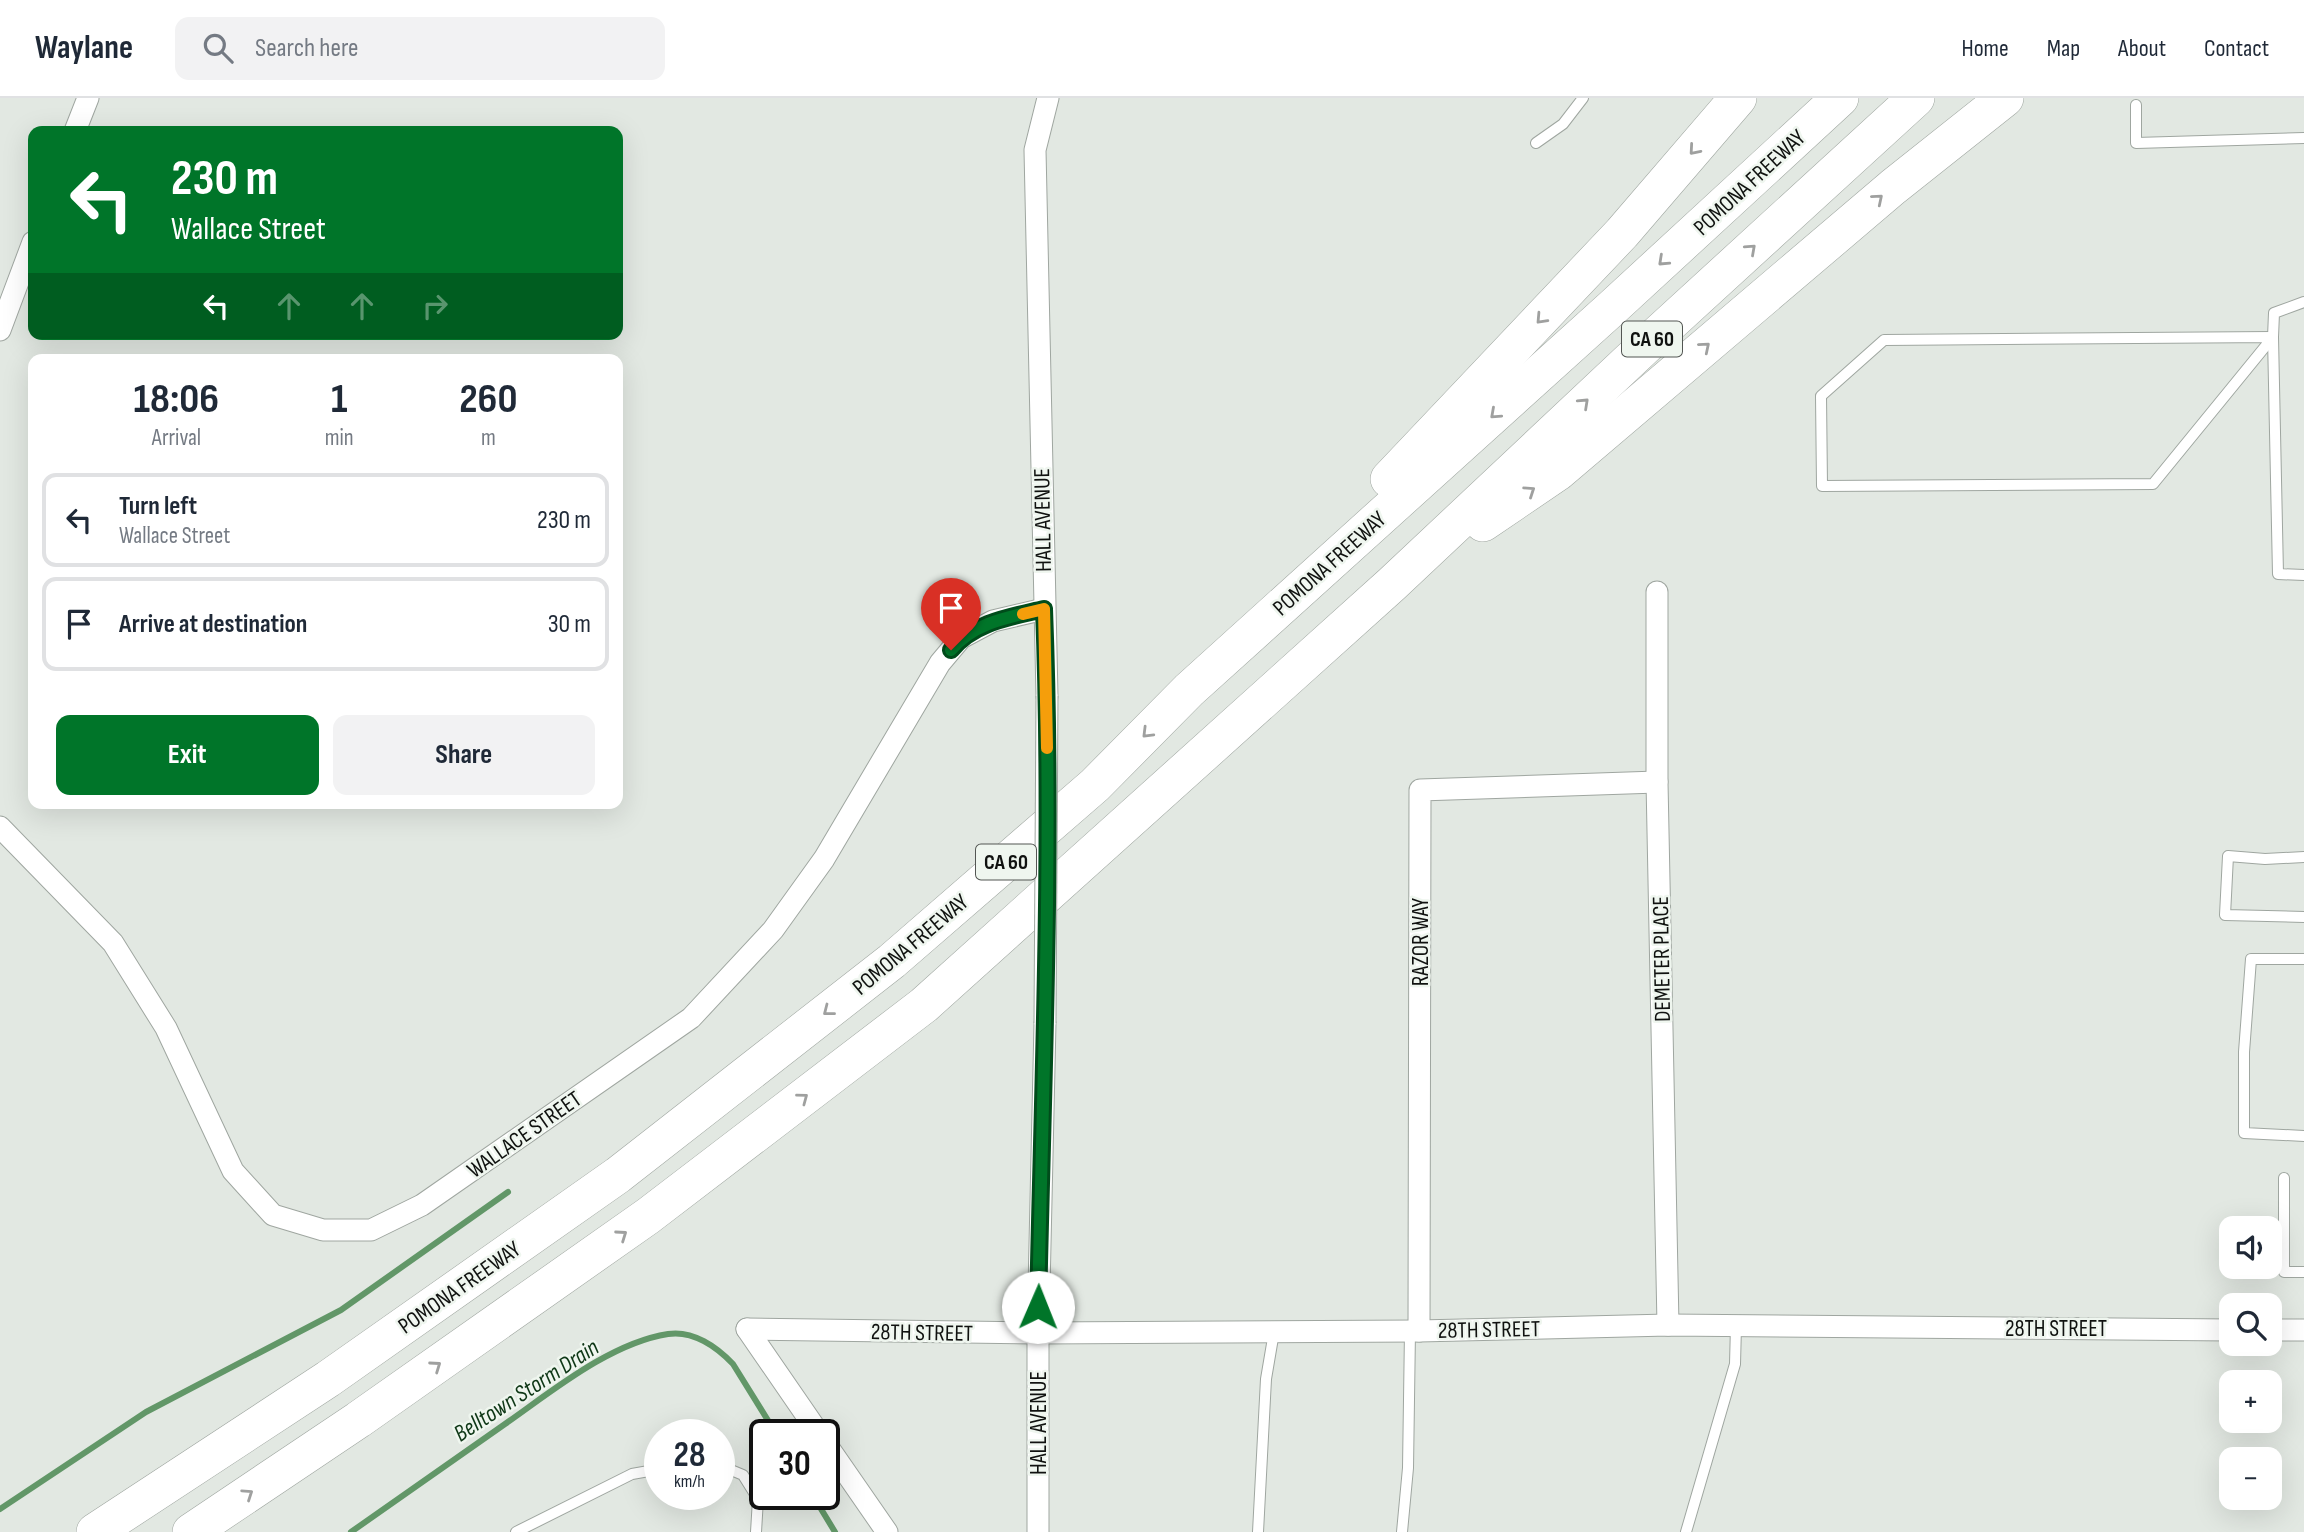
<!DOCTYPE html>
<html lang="en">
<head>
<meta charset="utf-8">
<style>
	:root { --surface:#fff; --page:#f2f2f3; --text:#1f2937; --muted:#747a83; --line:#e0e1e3; --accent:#007529 }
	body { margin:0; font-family:"Sofia Sans Condensed",sans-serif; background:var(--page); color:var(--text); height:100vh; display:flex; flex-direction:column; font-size:26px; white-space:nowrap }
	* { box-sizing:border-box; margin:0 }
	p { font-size:23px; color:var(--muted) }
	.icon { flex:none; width:38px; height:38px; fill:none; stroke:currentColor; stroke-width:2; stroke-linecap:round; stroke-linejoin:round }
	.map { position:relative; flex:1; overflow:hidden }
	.sheet { position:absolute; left:28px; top:256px; width:595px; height:455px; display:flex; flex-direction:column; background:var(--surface); border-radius:14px; box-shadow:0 7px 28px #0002 }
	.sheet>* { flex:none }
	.top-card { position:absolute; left:28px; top:28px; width:595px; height:214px; border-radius:14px; box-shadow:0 7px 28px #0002; background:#007529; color:#fff; overflow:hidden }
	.controls { position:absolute; left:2219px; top:1118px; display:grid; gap:14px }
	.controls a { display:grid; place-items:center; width:63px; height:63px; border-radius:14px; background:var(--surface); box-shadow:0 7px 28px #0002; font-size:35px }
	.speed { position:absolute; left:644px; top:1321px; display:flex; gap:14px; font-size:35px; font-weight:700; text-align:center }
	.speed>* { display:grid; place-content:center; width:91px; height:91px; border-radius:50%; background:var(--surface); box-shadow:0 7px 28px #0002; line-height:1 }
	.speed small { font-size:18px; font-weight:400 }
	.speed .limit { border:4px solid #111; border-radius:10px; background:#fff; color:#111 }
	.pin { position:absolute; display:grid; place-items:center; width:60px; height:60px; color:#fff; margin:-72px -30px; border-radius:50% 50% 50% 0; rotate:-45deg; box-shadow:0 0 7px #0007 }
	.pin .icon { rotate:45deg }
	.me { position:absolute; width:77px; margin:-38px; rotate:1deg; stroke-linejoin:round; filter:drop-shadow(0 0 5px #0008) }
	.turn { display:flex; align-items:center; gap:24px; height:147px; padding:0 28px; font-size:32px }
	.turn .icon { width:91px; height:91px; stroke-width:2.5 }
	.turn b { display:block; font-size:49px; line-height:60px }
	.lanes { display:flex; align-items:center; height:66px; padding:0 28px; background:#0003; justify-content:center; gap:35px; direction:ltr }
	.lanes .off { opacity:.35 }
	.eta { display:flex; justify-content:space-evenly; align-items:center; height:119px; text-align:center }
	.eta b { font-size:42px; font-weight:700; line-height:49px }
	.action { display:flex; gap:14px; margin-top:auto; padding:14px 28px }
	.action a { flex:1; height:80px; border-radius:14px; background:var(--accent); color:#fff; font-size:28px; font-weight:700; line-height:80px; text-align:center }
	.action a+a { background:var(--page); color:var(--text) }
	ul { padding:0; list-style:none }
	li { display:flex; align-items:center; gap:21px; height:94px; margin:0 14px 10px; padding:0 14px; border:4px solid var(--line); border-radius:14px }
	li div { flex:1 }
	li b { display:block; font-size:26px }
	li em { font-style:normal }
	header { display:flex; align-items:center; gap:42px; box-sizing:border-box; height:98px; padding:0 35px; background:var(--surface); border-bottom:2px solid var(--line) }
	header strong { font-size:33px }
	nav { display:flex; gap:38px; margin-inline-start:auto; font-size:24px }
	.search { width:490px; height:63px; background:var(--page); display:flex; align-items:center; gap:18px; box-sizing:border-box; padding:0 24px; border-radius:14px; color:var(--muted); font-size:26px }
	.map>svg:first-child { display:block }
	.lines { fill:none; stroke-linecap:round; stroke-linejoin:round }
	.stream { stroke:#629768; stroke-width:6 }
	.service-casing { stroke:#9fa6a0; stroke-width:12 }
	.minor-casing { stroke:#9fa6a0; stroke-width:23 }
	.motorway-casing { stroke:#9fa6a0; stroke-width:38 }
	.service { stroke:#fff; stroke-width:10 }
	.minor { stroke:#fff; stroke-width:21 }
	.motorway { stroke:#fff; stroke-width:37 }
	.minor-bridge-casing { stroke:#9fa6a0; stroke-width:23; stroke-linecap:butt }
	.minor-bridge { stroke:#fff; stroke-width:21 }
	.oneway { stroke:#9fa09f }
	.route-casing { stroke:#004c1b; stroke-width:18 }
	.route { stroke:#007529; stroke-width:12 }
	.slow { stroke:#f59e0b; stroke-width:12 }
	.labels { text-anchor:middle; stroke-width:5; stroke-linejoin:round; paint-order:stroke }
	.shield { fill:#eff6ef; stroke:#535653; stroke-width:2 }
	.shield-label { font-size:21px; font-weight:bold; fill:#101210 }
	.street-label { font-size:23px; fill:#101210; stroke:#eff6ef }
	.water-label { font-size:24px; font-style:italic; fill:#0e3716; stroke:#eff6ef }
</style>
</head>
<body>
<header>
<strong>Waylane</strong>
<div class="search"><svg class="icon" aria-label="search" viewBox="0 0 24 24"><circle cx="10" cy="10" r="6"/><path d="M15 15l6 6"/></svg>Search here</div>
<nav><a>Home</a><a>Map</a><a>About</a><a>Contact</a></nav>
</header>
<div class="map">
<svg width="2304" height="1434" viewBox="0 0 2304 1434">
	<rect width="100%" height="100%" fill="#e2e8e2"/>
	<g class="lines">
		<!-- stream -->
		<g class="stream">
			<path d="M812,1396L835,1434"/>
			<path d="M0,1411L146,1314L341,1212L508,1094"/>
			<path d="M351,1434C402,1398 453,1362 505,1326C551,1294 610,1245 668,1236C693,1232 717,1249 733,1266L777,1337"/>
		</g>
		<defs>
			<g id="service">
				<path d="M2136,7V45L2304,40"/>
				<path d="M1536,45L1563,26L1583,0"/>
				<path d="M2304,204L2274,215L2273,239L2278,476L2304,477"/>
				<path d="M2273,239L2153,386L1822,388L1821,298L1884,242Z"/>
				<path d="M2304,759L2265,761L2228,758L2225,817L2304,819"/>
				<path d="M2304,861H2251L2244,954V1035L2304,1038"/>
				<path d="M2284,1080V1174H2304"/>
				<path d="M719,1367L743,1377L758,1401L756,1434"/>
				<path d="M516,1434L632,1376L660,1371"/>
				<path d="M1258,1434L1266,1281L1274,1234"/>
				<path d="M1402,1434L1408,1370L1410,1233"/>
				<path d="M1686,1434L1735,1266L1736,1228"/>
			</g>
			<g id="minor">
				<path d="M75,33L88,0"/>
				<path d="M0,232L33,144"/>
				<path d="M1657,494V684L1668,1227"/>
				<path d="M1047,598L1035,52L1048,0"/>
				<path d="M0,729L113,845L166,930L233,1073L273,1117L323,1132H371L422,1107L691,920L773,832L824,761L940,565L961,540L993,523L1044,511"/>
				<path d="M747,1231L1038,1235L1419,1233L1668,1227L2231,1232"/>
				<path d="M747,1231L820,1337"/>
				<path d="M2270,1232H2304"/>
				<path d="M1419,1233L1420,692L1657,684"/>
				<path d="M824,1343L887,1434"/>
				<path d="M1038,1434V1235L1045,925"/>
			</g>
			<g id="motorway">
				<path d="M1389,381L1622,135L1738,0"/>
				<path d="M1483,425L1558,374L1893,89L2005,0"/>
				<path d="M95,1434L328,1281L618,1077L892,863L1095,687L1189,592L1613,209L1840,0"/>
				<path d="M191,1434L358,1322L648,1118L924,907L1392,486L1658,236L1916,0"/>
			</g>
		</defs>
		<!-- service casing -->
		<use href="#service" class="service-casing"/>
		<!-- minor casing -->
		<use href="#minor" class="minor-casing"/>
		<!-- motorway casing -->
		<use href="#motorway" class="motorway-casing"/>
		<!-- service -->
		<use href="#service" class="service"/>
		<!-- minor -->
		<use href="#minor" class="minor"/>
		<!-- motorway -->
		<use href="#motorway" class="motorway"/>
		<defs>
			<path id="minor-bridge" d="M1045,925L1047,598"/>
		</defs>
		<!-- minor-bridge casing -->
		<use href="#minor-bridge" class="minor-bridge-casing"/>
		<!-- minor-bridge -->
		<use href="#minor-bridge" class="minor-bridge"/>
	</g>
	<!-- one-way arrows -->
	<defs><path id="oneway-chevron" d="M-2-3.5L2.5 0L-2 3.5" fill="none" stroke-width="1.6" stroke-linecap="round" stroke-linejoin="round" transform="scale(1.75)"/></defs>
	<g class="oneway">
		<use href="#oneway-chevron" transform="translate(1694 52) rotate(131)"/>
		<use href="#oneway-chevron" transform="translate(1878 101) rotate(-40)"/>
		<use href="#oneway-chevron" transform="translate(1751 151) rotate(-42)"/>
		<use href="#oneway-chevron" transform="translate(1663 163) rotate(137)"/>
		<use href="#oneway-chevron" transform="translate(1541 221) rotate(133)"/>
		<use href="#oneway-chevron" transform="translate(1705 249) rotate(-40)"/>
		<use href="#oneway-chevron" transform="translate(1584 305) rotate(-43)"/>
		<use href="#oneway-chevron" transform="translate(1495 316) rotate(138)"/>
		<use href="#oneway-chevron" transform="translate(1530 393) rotate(-34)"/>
		<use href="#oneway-chevron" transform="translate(1147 635) rotate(135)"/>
		<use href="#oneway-chevron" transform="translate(828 913) rotate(142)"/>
		<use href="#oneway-chevron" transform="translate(803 1000) rotate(-37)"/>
		<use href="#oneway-chevron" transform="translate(622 1137) rotate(-35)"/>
		<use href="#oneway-chevron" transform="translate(436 1268) rotate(-35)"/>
		<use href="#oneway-chevron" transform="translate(248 1396) rotate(-34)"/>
	</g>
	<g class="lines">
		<defs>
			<path id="route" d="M951,552C974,524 1010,519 1044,511C1053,743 1043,977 1038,1209"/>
		</defs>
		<!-- route casing -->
		<use href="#route" class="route-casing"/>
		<!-- route -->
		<use href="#route" class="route"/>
		<!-- slow -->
		<path class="slow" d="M1023,516L1044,511L1047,650"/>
	</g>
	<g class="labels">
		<!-- shield labels -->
		<g class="shield">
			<rect x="1622" y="223.5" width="60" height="35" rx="5"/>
			<rect x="976" y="746.5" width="60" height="35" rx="5"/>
		</g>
		<g class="shield-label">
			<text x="1652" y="248">CA 60</text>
			<text x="1006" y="771">CA 60</text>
		</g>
		<!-- street labels -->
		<g class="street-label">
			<text transform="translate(1749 84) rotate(-43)" y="8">POMONA FREEWAY</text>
			<text transform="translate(1042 422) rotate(-91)" y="8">HALL AVENUE</text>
			<text transform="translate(1329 465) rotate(-42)" y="8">POMONA FREEWAY</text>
			<text transform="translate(1420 844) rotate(-90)" y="8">RAZOR WAY</text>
			<text transform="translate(910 846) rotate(-40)" y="8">POMONA FREEWAY</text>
			<text transform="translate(1661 861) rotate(-91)" y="8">DEMETER PLACE</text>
			<text transform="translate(524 1036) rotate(-35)" y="8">WALLACE STREET</text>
			<text transform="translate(459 1189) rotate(-35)" y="8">POMONA FREEWAY</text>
			<text x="2056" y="1238">28TH STREET</text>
			<text transform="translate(1489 1231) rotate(-1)" y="8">28TH STREET</text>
			<text transform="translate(922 1234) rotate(1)" y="8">28TH STREET</text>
			<text transform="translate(1038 1325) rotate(-90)" y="8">HALL AVENUE</text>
		</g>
		<!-- water labels -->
		<g class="water-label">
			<text transform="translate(526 1292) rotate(-33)" y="8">Belltown Storm Drain</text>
		</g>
	</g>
</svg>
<div class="controls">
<a><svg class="icon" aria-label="sound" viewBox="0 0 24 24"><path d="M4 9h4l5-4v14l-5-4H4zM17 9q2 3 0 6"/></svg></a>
<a><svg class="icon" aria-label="search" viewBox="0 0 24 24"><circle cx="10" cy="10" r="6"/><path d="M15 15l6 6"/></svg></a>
<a>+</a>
<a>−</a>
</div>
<div class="speed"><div>28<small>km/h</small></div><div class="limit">30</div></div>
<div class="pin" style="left:951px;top:552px;background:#d93025"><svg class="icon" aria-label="arrive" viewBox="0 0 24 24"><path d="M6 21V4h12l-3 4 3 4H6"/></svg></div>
<svg class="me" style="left:1038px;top:1209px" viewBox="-20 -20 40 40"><circle r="19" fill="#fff"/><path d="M0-13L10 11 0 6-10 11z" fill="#007529"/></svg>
<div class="top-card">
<div class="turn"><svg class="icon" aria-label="left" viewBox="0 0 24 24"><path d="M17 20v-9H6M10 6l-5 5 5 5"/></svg><div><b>230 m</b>Wallace Street</div></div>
<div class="lanes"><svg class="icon" aria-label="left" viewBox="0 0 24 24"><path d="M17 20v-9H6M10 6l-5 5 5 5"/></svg><svg class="icon off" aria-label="ahead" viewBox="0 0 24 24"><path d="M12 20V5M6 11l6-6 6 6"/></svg><svg class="icon off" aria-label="ahead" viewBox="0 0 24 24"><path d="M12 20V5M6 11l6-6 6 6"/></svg><svg class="icon off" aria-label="right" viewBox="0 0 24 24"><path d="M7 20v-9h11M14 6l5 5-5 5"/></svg></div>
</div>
<section class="sheet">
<div class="eta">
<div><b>18:06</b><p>Arrival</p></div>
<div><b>1</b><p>min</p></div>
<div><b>260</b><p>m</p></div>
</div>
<ul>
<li><svg class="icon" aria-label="left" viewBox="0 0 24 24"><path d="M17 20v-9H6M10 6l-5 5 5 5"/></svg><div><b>Turn left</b><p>Wallace Street</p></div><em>230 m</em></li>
<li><svg class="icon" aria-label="arrive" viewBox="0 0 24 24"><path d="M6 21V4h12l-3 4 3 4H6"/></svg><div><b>Arrive at destination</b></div><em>30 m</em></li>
</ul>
<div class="action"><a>Exit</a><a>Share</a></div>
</section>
</div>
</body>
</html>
